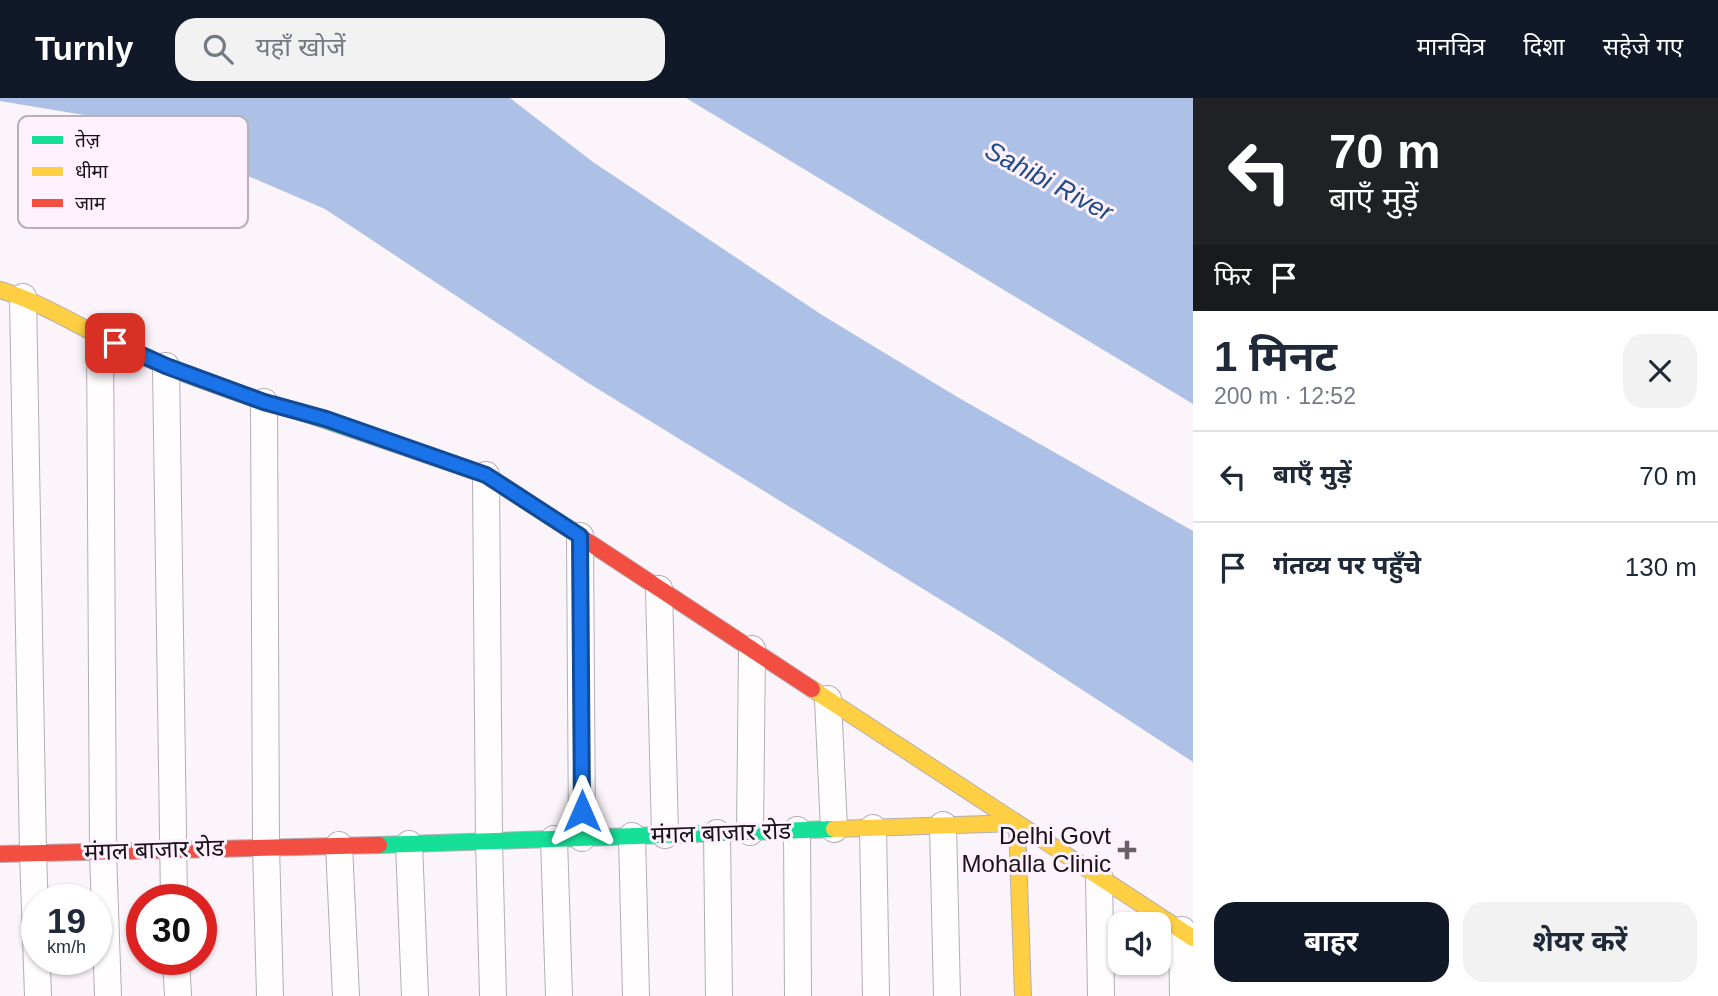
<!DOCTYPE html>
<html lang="hi">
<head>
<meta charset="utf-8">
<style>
	:root { --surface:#fff; --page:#f2f2f3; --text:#1f2937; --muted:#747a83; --line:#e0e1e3; --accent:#111827 }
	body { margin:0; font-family:Helvetica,"Noto Sans Devanagari",sans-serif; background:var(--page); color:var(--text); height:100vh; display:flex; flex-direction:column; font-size:26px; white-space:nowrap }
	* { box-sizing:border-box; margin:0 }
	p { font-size:23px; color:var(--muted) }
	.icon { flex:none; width:38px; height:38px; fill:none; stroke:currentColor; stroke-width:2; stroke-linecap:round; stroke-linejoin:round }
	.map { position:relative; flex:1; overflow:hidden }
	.panel { display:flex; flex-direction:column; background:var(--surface); width:525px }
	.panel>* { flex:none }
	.top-card { background:#202124; color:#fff; overflow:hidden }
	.tools { position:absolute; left:1108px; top:814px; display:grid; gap:14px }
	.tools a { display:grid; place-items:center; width:63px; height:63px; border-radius:14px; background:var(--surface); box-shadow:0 2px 5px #0004; font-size:35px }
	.speed { position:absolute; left:21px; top:786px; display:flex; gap:14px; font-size:35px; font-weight:700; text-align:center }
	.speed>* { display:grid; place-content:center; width:91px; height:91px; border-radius:50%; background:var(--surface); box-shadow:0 2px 5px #0004; line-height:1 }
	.speed small { font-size:18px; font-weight:400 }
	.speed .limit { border:10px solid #d22; background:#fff; color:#111 }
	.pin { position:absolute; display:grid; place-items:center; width:60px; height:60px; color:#fff; margin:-30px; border-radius:14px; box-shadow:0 4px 10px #0006 }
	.me { position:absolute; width:77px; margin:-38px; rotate:0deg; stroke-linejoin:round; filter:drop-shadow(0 0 5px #0008) }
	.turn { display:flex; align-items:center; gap:24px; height:147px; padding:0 21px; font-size:32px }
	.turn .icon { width:91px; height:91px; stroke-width:2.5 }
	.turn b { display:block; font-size:49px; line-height:60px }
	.then { display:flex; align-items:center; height:66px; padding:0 21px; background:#0003; gap:14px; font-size:26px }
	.round { display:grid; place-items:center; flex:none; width:74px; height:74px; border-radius:21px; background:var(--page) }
	.overview { display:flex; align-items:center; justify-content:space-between; height:119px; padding:0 21px }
	h1 { font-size:42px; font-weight:700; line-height:52px }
	.primary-button { display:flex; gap:14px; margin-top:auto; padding:14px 21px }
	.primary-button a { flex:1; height:80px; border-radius:21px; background:var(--accent); color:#fff; font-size:28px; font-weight:700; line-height:80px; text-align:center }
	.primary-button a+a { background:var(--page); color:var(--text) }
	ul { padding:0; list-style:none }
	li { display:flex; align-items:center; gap:21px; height:91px; padding:0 21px; border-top:2px solid var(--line) }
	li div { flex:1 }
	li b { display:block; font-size:26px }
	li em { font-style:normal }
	header { display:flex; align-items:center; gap:42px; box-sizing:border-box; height:98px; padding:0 35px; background:var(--accent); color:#fff }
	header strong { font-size:33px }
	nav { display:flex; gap:38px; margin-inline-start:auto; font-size:24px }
	.search { width:490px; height:63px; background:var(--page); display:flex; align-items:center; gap:18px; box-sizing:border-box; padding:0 24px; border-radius:21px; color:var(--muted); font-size:26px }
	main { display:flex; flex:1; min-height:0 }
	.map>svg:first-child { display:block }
	.water { fill:#acc1e5 }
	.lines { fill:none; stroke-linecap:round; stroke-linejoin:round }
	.street-casing { stroke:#b4aeb4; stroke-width:28 }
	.fast-casing { stroke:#b4aeb4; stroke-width:18 }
	.slow-casing { stroke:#b4aeb4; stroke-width:18 }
	.jam-casing { stroke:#b4aeb4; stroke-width:18 }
	.street { stroke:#fffdfe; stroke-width:26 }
	.fast { stroke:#16e098; stroke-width:16 }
	.slow { stroke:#ffcf43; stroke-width:16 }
	.jam { stroke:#f24e42; stroke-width:16 }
	.route-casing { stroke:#114b97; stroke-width:18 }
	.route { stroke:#1a73e8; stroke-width:12 }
	.poi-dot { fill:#686267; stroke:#fff1fe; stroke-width:2.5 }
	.labels { text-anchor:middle; stroke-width:6; stroke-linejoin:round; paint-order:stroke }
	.street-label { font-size:24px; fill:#181318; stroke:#fff1fe }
	.poi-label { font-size:24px; fill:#181318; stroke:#fff1fe; text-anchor:end }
	.water-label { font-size:26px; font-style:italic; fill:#1f4b86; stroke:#fff1fe }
	.key { fill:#fff1fe; stroke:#baaeb9; stroke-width:2 }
	.key-label { font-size:19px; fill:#181318 }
</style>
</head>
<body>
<header>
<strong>Turnly</strong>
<div class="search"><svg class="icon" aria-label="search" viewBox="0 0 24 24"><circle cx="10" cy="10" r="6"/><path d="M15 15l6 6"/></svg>यहाँ खोजें</div>
<nav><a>मानचित्र</a><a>दिशा</a><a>सहेजे गए</a></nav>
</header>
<main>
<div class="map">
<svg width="1193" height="898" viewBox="0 0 1193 898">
	<rect width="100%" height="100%" fill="#fcf4fb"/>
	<!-- water -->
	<g class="water">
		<path d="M0,0H510L593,64L822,217L959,300L1193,433V664L998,537L585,283L325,111L120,23L0,3Z"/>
		<path d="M686,0H1193V306Z"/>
	</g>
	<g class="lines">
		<defs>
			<g id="street">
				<path d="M23,199L33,755L38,898"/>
				<path d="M100,237L103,754L108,898"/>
				<path d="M166,268L174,802"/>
				<path d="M264,304L266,748L270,898"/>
				<path d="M486,377L489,743L493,898"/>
				<path d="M580,438L582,740"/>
				<path d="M659,491L665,737"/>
				<path d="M828,601L834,731"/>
				<path d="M943,727L947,898"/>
				<path d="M873,730L876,898"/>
				<path d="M797,732L798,898"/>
				<path d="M750,734L752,551"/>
				<path d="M717,735L719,898"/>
				<path d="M632,738L636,898"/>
				<path d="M554,741L559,898"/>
				<path d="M409,746L415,898"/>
				<path d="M339,747L346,898"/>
				<path d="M1099,778L1101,898"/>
				<path d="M1182,832L1183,898"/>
				<path d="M176,861L178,898"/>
			</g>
			<g id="fast">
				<path d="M304,315L486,377L552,420"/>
				<path d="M379,747L834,731"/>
			</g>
			<g id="slow">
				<path d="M0,192C47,206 87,234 132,254C187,278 246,299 304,315"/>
				<path d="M812,591L1193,840"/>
				<path d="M834,731L1017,725L1023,898"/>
			</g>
			<g id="jam">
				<path d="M552,420L812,591"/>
				<path d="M0,756L379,747"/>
			</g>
		</defs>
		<!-- street casing -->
		<use href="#street" class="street-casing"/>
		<!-- fast casing -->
		<use href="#fast" class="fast-casing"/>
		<!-- slow casing -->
		<use href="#slow" class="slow-casing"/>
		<!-- jam casing -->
		<use href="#jam" class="jam-casing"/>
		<!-- street -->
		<use href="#street" class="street"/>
		<!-- fast -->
		<use href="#fast" class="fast"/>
		<!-- slow -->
		<use href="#slow" class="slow"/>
		<!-- jam -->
		<use href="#jam" class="jam"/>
	</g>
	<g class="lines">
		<defs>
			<path id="route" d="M115,245L166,268L264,304L326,321L486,377L580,438L582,713"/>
		</defs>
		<!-- route casing -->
		<use href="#route" class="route-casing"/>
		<!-- route -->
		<use href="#route" class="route"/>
	</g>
	<!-- markers -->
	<path class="poi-dot" d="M1123.5 741.5h7v7h7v7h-7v7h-7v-7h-7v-7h7z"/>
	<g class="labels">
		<!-- street labels -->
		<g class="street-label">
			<text transform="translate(721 735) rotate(-2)" y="8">मंगल बाजार रोड</text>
			<text transform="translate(154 752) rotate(-2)" y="8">मंगल बाजार रोड</text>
		</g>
		<!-- poi labels -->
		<g class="poi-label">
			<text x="1111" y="746">Delhi Govt<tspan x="1111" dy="28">Mohalla Clinic</tspan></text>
		</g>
		<!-- water labels -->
		<g class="water-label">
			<text transform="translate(1049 83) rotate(28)" y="9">Sahibi River</text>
		</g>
	</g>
	<!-- legend -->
	<rect x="18" y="18" width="230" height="112" rx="10" class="key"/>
	<rect x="32" y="38" width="31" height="8" fill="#16e098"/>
	<rect x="32" y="69" width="31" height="9" fill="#ffcf43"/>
	<rect x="32" y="101" width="31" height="8" fill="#f24e42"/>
	<g class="key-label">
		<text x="75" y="49">तेज़</text>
		<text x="75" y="80">धीमा</text>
		<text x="75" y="112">जाम</text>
	</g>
</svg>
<div class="tools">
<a><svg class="icon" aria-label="sound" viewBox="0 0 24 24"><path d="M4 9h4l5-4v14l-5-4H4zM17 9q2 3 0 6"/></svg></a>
</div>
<div class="speed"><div>19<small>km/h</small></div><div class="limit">30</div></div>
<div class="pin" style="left:115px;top:245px;background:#d93025"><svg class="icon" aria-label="arrive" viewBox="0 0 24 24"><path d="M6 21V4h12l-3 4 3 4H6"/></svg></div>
<svg class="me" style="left:582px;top:713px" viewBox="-20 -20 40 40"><path d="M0-17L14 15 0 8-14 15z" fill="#1a73e8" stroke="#fff" stroke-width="4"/></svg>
</div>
<section class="panel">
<div class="top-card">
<div class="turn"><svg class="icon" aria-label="left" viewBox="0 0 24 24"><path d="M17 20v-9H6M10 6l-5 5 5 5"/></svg><div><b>70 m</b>बाएँ मुड़ें</div></div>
<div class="then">फिर<svg class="icon" aria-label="arrive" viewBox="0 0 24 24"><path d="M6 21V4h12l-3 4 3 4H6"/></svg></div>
</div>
<div class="overview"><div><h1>1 मिनट</h1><p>200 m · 12:52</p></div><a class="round"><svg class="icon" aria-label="close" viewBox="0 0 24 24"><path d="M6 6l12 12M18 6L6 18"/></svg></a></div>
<ul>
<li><svg class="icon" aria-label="left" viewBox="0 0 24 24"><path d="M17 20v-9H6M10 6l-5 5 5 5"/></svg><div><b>बाएँ मुड़ें</b></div><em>70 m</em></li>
<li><svg class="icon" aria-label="arrive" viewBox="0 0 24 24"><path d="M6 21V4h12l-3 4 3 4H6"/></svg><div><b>गंतव्य पर पहुँचे</b></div><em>130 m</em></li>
</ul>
<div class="primary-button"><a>बाहर</a><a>शेयर करें</a></div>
</section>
</main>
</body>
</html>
